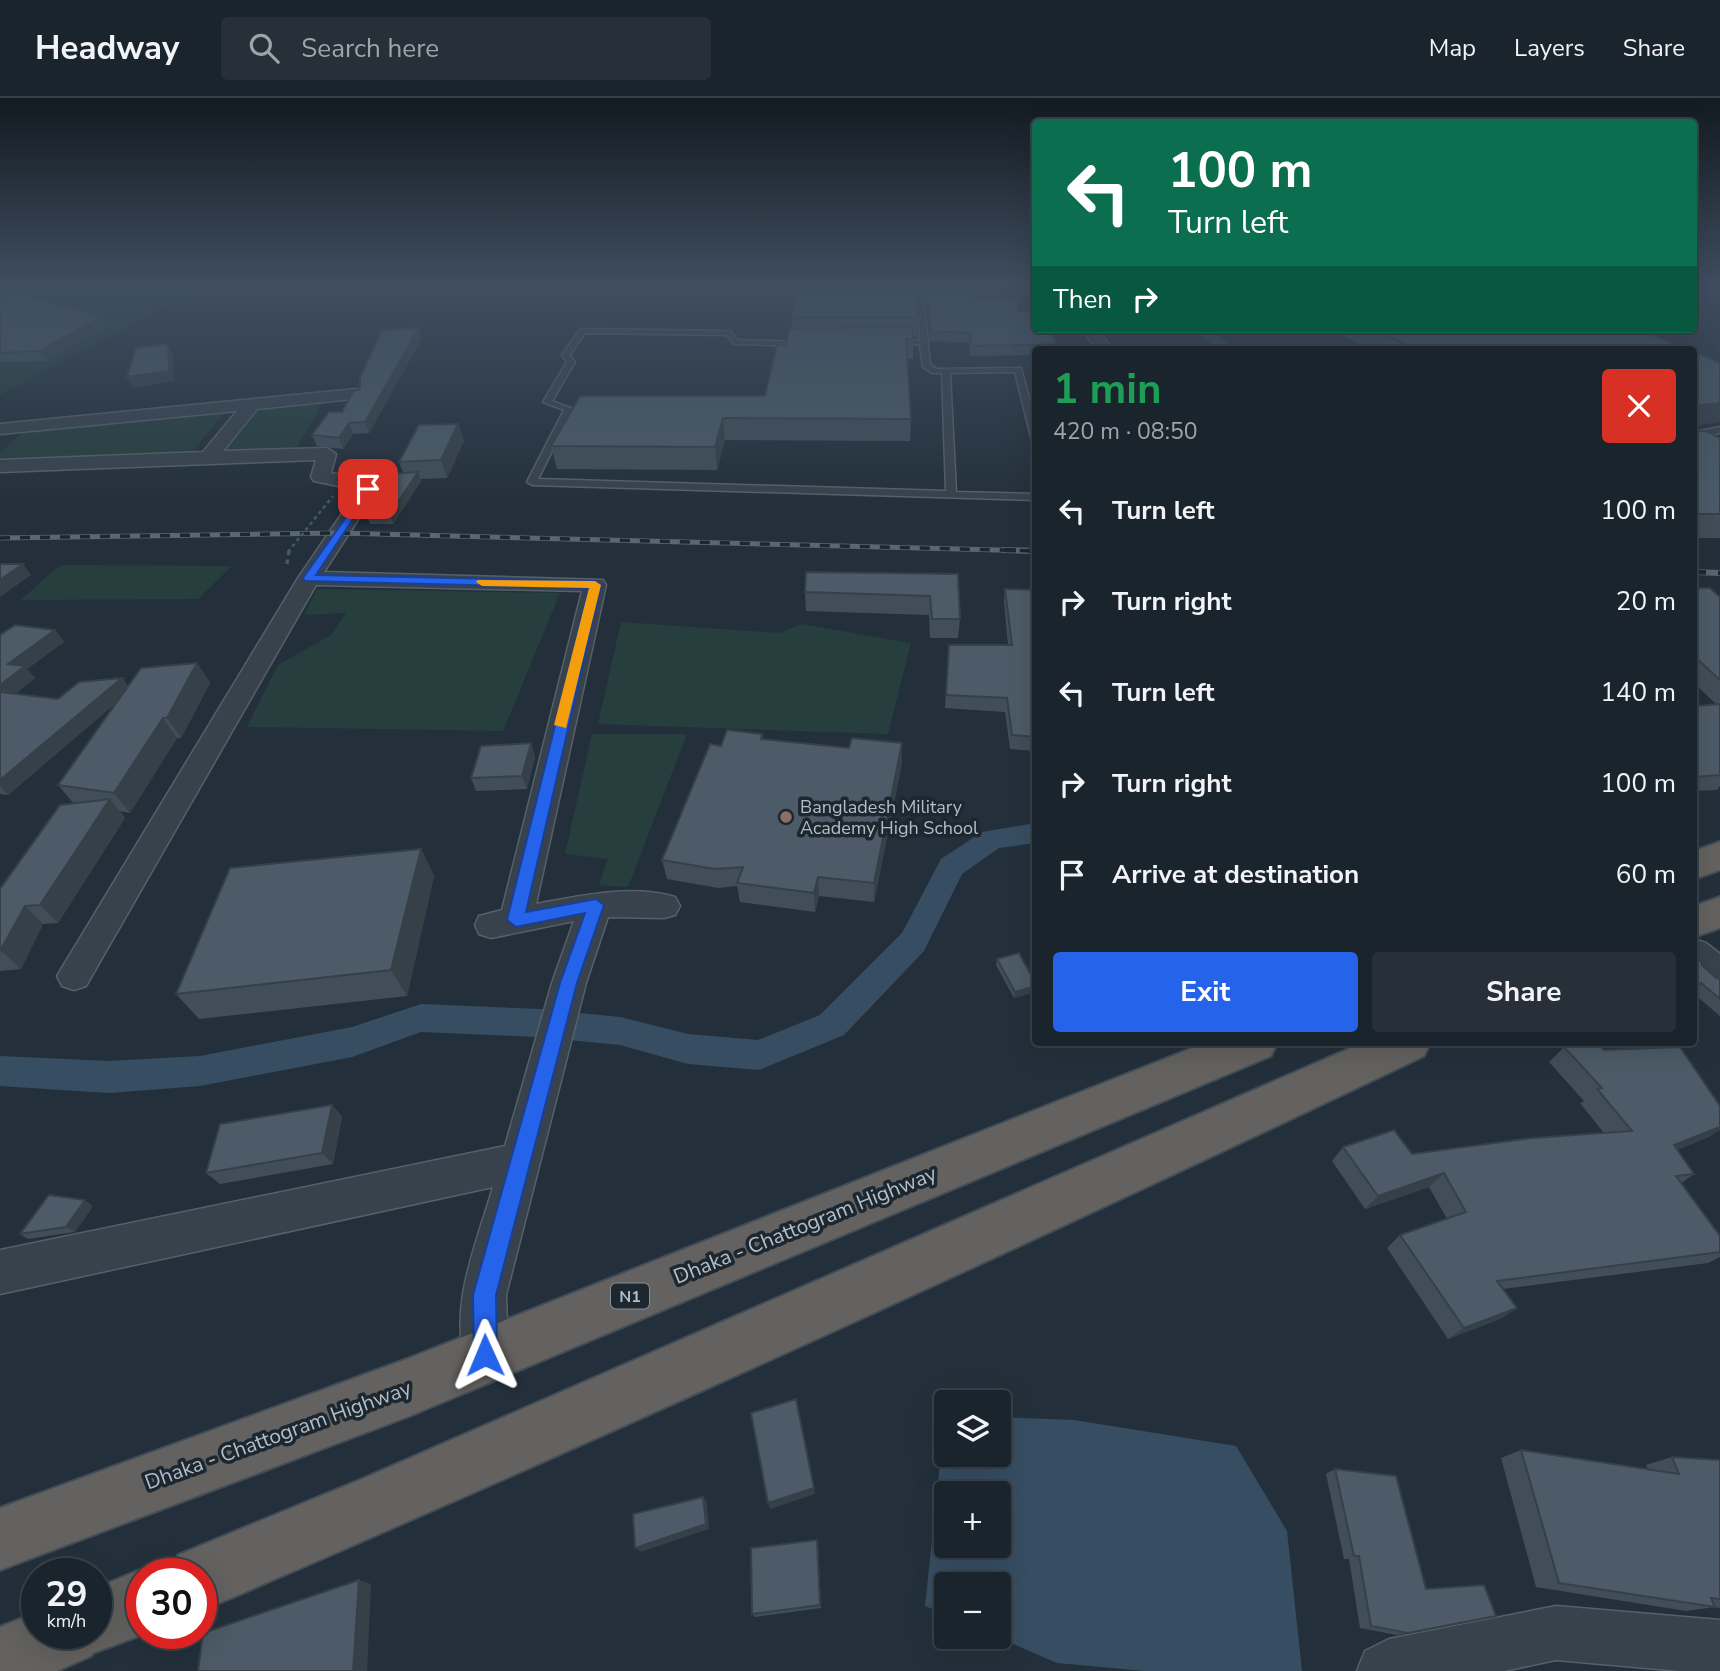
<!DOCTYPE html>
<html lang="en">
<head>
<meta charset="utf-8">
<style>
	:root { --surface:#1a242c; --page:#273038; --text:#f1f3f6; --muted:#9fa4a9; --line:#384148; --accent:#2563eb }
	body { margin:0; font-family:"Nunito Sans",sans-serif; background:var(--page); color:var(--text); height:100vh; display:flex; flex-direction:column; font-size:26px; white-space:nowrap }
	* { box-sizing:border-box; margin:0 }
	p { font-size:23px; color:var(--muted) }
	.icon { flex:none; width:38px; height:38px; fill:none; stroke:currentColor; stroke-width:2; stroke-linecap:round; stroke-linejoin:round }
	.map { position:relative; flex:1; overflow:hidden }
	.panel { position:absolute; left:1032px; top:248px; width:665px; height:700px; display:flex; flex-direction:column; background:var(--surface); border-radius:7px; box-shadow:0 7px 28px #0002,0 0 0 2px var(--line) }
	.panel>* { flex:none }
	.banner { position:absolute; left:1032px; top:21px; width:665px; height:214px; border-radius:7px; box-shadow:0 7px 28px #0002,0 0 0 2px var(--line); background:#0b6e4f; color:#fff; overflow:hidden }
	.buttons { position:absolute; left:934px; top:1292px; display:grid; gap:14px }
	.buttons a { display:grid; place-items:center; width:77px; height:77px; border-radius:7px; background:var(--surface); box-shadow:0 7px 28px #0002,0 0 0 2px var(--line); font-size:35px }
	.speed { position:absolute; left:21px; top:1460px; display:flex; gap:14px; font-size:35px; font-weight:700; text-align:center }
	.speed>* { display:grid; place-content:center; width:91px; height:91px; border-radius:50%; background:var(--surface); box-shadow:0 7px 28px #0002,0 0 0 2px var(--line); line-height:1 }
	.speed small { font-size:18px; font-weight:400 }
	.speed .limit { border:10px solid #d22; background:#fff; color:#111 }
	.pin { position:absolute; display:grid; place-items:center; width:60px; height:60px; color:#fff; margin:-30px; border-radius:14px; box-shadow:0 4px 10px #0006 }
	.me { position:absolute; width:77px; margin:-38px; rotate:359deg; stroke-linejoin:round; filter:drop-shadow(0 0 5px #0008) }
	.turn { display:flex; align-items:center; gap:24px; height:147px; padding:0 21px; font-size:32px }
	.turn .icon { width:91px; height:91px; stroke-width:2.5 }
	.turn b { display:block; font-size:49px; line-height:60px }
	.then { display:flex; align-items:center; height:66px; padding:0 21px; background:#0003; gap:14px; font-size:26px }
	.round { display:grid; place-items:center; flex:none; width:74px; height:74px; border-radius:7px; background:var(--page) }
	.head { display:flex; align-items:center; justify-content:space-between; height:119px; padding:0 21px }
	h1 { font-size:42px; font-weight:700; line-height:52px; color:#1e9e55 }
	.cta { display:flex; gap:14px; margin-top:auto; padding:14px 21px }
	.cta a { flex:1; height:80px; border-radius:7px; background:var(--accent); color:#fff; font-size:28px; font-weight:700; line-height:80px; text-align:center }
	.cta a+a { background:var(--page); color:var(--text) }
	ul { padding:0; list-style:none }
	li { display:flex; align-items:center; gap:21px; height:91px; padding:0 21px }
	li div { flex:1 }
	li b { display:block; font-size:26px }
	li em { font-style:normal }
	header { display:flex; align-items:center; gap:42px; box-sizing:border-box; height:98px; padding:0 35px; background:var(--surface); border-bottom:2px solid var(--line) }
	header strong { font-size:33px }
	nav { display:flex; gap:38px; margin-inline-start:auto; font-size:24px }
	.search { width:490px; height:63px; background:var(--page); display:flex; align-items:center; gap:18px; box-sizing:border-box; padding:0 24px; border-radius:7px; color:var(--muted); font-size:26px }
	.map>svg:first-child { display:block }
	.green { fill:#263e3d }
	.water { fill:#374e62; fill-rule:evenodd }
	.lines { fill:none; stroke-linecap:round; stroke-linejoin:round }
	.stream { fill:#374e62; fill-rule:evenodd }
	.canal { fill:#374e62; fill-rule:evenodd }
	.service-casing { stroke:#556069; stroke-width:3 }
	.minor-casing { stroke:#556069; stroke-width:3 }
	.trunk-casing { stroke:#424d56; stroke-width:4 }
	.service { fill:#37424c; fill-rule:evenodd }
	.minor { fill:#37424c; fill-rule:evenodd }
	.trunk { fill:#636260; fill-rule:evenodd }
	.rail-far1-casing { stroke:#596673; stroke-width:5 }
	.rail-casing { stroke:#596673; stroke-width:6 }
	.rail-far1 { stroke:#1c2730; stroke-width:3.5; stroke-dasharray:10; stroke-linecap:butt }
	.rail { stroke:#1c2730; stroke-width:4.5; stroke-dasharray:12; stroke-linecap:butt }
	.path-bridge-far1 { stroke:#455b5b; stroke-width:2.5; stroke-dasharray:3.5 3.5; stroke-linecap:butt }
	.path-bridge { stroke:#455b5b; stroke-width:3.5; stroke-dasharray:4.5 4.5; stroke-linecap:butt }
	.wall { fill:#414e59 }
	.shaded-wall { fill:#354048 }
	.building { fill:#4c5b67; stroke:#354048; stroke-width:2 }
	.route { fill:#2563eb; stroke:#184099; stroke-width:2 }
	.slow { fill:#f59e0b }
	.education-dot { fill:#8d6e63; stroke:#1c2730; stroke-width:2.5 }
	.labels { text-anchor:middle; stroke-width:7; stroke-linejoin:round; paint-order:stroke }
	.shield { fill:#1c2730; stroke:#85909a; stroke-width:2 }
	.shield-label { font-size:16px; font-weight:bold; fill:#b2bdc7 }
	.poi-label { font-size:18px; fill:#b2bdc7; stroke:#1c2730; text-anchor:start }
	.near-street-label { font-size:21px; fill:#b2bdc7; stroke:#1c2730 }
</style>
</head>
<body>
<header>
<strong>Headway</strong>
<div class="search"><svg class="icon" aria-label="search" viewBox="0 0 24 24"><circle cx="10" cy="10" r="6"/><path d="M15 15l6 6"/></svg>Search here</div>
<nav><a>Map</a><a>Layers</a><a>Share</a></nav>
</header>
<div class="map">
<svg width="1720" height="1573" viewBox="0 0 1720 1573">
	<rect width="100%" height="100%" fill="#23303b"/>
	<!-- green -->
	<g class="green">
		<path d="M0,187H156L189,196L0,297Z"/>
		<path d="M324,302L297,349L223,354L256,309Z"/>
		<path d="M228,311L190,356L0,362V355L25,332Z"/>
		<path d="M63,467L232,468L198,501L21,502L55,471Z"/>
		<path d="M317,491L560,495L503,633L247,629L278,567L331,537L346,515L304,517Z"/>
		<path d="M621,524L780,535L801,526L911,545L888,636L598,626Z"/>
		<path d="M592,636H687L628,789L599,787L608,761L565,756Z"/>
	</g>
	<!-- water -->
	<path class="water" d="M999,1319L1074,1322L1236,1348L1287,1433L1302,1573H1145L1057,1565L995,1538H999V1486H947V1517L925,1508L940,1366L947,1354V1356H999ZM947,1395H999V1447H947Z"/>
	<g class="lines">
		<!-- stream -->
		<path class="stream" d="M1199,231H1204L1207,234L1204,235Z"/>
		<!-- canal -->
		<g class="canal">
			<path d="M1200,231H1210L1235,252H1219L1200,237Z"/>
			<path d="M1036,725V745L999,750L962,776L924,853L844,937L759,972L688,966L620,947L538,939L421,934L352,959L200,988L109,995L0,988V958L109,963L200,958L352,929L421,906L538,911L620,919L688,936L758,942L820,917L902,835L941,761L982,734Z"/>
		</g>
		<defs>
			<g id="service">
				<path d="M916,187H922L930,266L937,271L1021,270L1036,326V346L1032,343L1015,274L950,275L956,394L1036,396V402L532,387L527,384L564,312L543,304L567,264L562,257L580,231L730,233L737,242L805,244L809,246L805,248L734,246L727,237L585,235L570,257L575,264L552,303L573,311L538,381L946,393L942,275H932L923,269L920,246L894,247L890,245L920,242Z"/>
				<path d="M1720,329V335L1694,340V334Z"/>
			</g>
			<g id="minor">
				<path d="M1082,231H1097L1113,252H1097Z"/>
				<path d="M356,291L362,292V300L257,311L223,353L327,350L336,356L331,375L372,383L378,391L324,474L603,482L606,487L536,806C580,798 632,786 675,799L680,808L675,817L664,820L608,819L586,885L506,1197L508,1257L501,1273L485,1280L469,1273C445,1215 477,1145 493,1089L0,1196V1152L505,1048L552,885L574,823L491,840L479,836L475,827L479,818L502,812L582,493L316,487L86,888L74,892L62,888L57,878L298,480L358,392L314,383L311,379L316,362L0,374V362L203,354L237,313L0,336V326Z"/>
				<path d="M1694,841L1706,845L1720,856V890L1708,886L1694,874Z"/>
				<path d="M1556,1508L1720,1522V1573H1681L1556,1562L1504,1573H1357L1365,1553L1389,1541Z"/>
			</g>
			<g id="trunk">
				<path d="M1720,744V772L1694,781V753Z"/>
				<path d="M1720,799V830L1694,839V808Z"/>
				<path d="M1205,945H1277L1271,958L407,1319L0,1472V1410L407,1261Z"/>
				<path d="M1362,945H1430L1424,958C1027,1147 627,1330 224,1503L201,1512V1475H171L178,1457L362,1381Z"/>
				<path d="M142,1471L151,1475H142V1535H147L93,1555L91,1558L57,1573H0V1529L37,1514V1535H96V1490Z"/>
			</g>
		</defs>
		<!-- service casing -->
		<use href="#service" class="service-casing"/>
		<!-- minor casing -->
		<use href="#minor" class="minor-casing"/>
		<!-- trunk casing -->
		<use href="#trunk" class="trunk-casing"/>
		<!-- service -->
		<use href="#service" class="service"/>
		<!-- minor -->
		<use href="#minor" class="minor"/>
		<!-- trunk -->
		<use href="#trunk" class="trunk"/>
		<defs>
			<path id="rail-far1" d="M0,440L338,435L1036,453"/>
			<g id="rail">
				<path d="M1004,452L1036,453"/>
				<path d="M1694,474L1720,475"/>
			</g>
		</defs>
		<!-- rail-far1 casing -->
		<use href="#rail-far1" class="rail-far1-casing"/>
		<!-- rail casing -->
		<use href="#rail" class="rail-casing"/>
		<!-- rail-far1 -->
		<use href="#rail-far1" class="rail-far1"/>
		<!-- rail -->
		<use href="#rail" class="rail"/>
		<!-- path-bridge-far1 -->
		<path class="path-bridge-far1" d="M288,454L333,398"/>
		<!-- path-bridge -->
		<path class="path-bridge" d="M287,466L289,452"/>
	</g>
	<!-- wall -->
	<g class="wall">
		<path d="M925,187H977V192L974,199L1019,213L1057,246L1056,252H1036V257L969,258L970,245L930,243Z"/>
		<path d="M0,191L107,228L46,263L0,264Z"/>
		<path d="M792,219H918L917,239H913V261H907L911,321L910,343L725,342L717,372L557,371L551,348L765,298L792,230Z"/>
		<path d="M1332,231H1637L1689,252H1369Z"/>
		<path d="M422,240L369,335L353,336L343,351L317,348L312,337L342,314L360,291Z"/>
		<path d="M458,326L464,343L447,380L421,381V383L393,426H370L366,416L403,375L399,364Z"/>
		<path d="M1694,333L1720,340V440H1694Z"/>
		<path d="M958,476L960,521L958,540H930L929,517L806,513L805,494Z"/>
		<path d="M1694,490L1720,499V688L1717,692L1694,693V608L1717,607L1694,585Z"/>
		<path d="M1005,491L1036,492V653L1010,651L1005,614L945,610L949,547H1008L1004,504Z"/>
		<path d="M55,532L64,544L27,571L35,580L15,596L58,601L122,580L128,588L197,565L210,585L181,640H177L130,715L120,713L125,720L58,825L43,826L21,871L0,873V791L74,706L58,687L117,604L8,697L0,696V537Z"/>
		<path d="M762,636L763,641L902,665L874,804L819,798L815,814L740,804L737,788L718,790L667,781L662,762L721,648Z"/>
		<path d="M531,645L535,659L527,691L476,693L471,680Z"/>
		<path d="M421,751L434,778L407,898L199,921L176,896Z"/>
		<path d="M997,861L1035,894L1014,900L996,867Z"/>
		<path d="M1694,864L1702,867L1716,880L1720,881V918L1694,896Z"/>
		<path d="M1564,949L1604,952L1711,1038L1677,1052L1694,1076L1681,1085L1720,1138V1159L1708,1165L1503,1191L1517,1210L1500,1221L1448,1241L1387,1150L1400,1137L1447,1121L1429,1089L1365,1111L1332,1063L1343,1049L1412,1056L1604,1035L1580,1005L1584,1003L1549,964Z"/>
		<path d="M332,1007L342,1019L333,1066L220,1086L206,1075Z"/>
		<path d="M93,1108L75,1134L28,1141L20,1136Z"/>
		<path d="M1521,1352L1648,1371L1646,1367L1672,1359L1720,1362V1510L1715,1509L1686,1513L1536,1489L1501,1360Z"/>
		<path d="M1335,1371L1426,1491L1496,1518L1397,1537L1360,1530L1349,1461H1344L1326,1376Z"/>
		<path d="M818,1446L821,1510L755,1519L752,1516Z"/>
	</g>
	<!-- shaded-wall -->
	<g class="shaded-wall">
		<path d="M976,187H977V192L970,209L971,199Z"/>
		<path d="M102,219L107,228L46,263L40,253Z"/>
		<path d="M419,230L422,240L369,335L365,324Z"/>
		<path d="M168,246L174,256V283L133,290L127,279Z"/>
		<path d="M1720,305V324L1694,328V308Z"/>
		<path d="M723,320L725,342L717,372L715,349Z"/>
		<path d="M349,325L353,336L343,351L339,340Z"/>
		<path d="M458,326L464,343L447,380L441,362Z"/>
		<path d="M418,374L421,383L393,426L390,416Z"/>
		<path d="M23,466L31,477L0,499V482Z"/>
		<path d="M55,532L64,544L27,571L35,580L2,606L0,603V587L8,566Z"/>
		<path d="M197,565L210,585L181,640L167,620Z"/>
		<path d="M122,580L131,592L8,697L0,688V682Z"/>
		<path d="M163,620L177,640L130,715L114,695Z"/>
		<path d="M531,645L535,659L527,691L522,678Z"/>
		<path d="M902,645V665L874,804V785Z"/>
		<path d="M110,701L125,720L58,825L40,807Z"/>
		<path d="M421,751L434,778L407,898L391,872Z"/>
		<path d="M818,779L819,798L815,814L814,795Z"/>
		<path d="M25,808L43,826L21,871L1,853Z"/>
		<path d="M1036,888L1035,894L1014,900L1015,894Z"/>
		<path d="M332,1007L342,1019L333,1066L322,1055Z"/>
		<path d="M1720,1029V1032L1711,1038L1654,1061L1674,1047Z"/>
		<path d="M1444,1075L1429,1089L1365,1111L1378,1098Z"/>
		<path d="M85,1102L93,1108L75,1134L66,1129Z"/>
		<path d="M1517,1210L1500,1221L1448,1241L1464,1230Z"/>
		<path d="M814,1390L815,1396L770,1411L768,1405Z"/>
		<path d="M703,1399L707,1404L709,1431L641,1454L635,1450Z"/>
		<path d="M817,1442L818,1446L821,1510L820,1507Z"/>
		<path d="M359,1482L371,1486L367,1573H353Z"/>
	</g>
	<!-- building -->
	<g class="building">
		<path d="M799,187H916L918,219H792Z"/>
		<path d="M926,187H976L971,199L1020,202L1018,213H1036V231H1050L1057,246L970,248L971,235L931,233Z"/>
		<path d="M0,191L21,195L102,219L40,253L0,255Z"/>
		<path d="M913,229V241H906L911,321L723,320L715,349L551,348L580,298H765L777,247H786L790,230Z"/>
		<path d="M419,230L365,324L349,325L339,340L312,337L329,314H342L353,293L360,291V280L382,232Z"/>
		<path d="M1375,231H1637L1689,252H1415Z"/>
		<path d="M168,246L169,273L127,279L136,250Z"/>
		<path d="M1694,254L1720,265V305L1694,308Z"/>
		<path d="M458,326L441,362L399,364L419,327Z"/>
		<path d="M1694,333H1706L1720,340V416H1696L1694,415Z"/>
		<path d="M418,374L390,416H366L385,376Z"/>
		<path d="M0,466H23L0,482Z"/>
		<path d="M806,474L958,476L960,521H932L930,498L805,494Z"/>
		<path d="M1694,490H1710L1720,499V582L1694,558Z"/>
		<path d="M1005,491L1036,492V639L1012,637L1007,600L946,597L949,547H1012Z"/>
		<path d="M15,527L55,532L8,566L25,568L0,587V537Z"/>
		<path d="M197,565L167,620H163L114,695L58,687L141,570Z"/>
		<path d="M122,580L0,682V594L58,601L79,584Z"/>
		<path d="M1720,606V677L1694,679V608Z"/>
		<path d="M727,632L762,636L761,641L849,650L852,640L902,645L874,785L818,779L814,795L737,785L743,769L715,771L662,762L710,646L721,648Z"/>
		<path d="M531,645L522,678L471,680L481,648Z"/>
		<path d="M110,701L40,807L25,808L0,853V791L60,707Z"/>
		<path d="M421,751L391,872L176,896L230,770Z"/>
		<path d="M1019,855L1036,886V888L1015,894L997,861Z"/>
		<path d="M1701,863L1702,867L1716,880L1720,881V901L1701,885L1694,890V864Z"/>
		<path d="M1576,945H1597L1604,952L1680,949L1720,1008V1029L1674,1047L1694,1076L1676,1078L1720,1138V1154L1497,1183L1517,1210L1464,1230L1400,1137L1466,1114L1444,1075L1378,1098L1343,1049L1394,1032L1412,1056L1532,1040L1632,1033L1597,991L1602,990L1564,949Z"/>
		<path d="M332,1007L322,1055L206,1075L220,1026Z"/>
		<path d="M49,1097L85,1102L66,1129L20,1136Z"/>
		<path d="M796,1301L814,1390L768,1405L751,1315Z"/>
		<path d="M1521,1352L1679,1376L1672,1359L1720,1362V1501L1711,1500L1715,1509L1559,1485Z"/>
		<path d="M1335,1371L1396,1378L1426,1491L1484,1487L1496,1518L1408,1535L1371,1528L1359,1458H1354Z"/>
		<path d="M703,1399L706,1426L635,1450L633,1416Z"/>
		<path d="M817,1442L820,1507L752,1516L751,1450Z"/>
		<path d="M359,1482L353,1573H198L203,1535Z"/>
	</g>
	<!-- sky -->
	<linearGradient id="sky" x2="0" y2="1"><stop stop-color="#131a20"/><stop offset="0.46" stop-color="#3f4e60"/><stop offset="1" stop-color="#3f4e60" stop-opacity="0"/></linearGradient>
	<rect width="1720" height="407" fill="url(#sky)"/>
	<!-- route -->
	<path class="route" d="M368,388L373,391L316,477L595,483L601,487L526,814L596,801L604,807L577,885L496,1197L497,1257L494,1266L485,1269L477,1266L474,1257L473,1197L560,885L585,815L516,829L507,822L589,490L305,483L303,480Z"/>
	<!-- slow -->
	<path class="slow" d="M478,482L595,483L601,487L566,630L554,627L589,490L482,488L476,484Z"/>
	<!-- markers -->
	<circle class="education-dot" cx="786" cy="719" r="7"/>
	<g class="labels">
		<!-- shield labels -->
		<rect class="shield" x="611" y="1185.5" width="38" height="25" rx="5"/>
		<g class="shield-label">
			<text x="630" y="1204">N1</text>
		</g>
		<!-- poi labels -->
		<g class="poi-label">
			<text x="800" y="715">Bangladesh Military<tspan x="800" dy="21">Academy High School</tspan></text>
		</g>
		<!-- near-street labels -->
		<g class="near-street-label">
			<text transform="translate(805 1127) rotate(-22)" y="7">Dhaka - Chattogram Highway</text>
			<text transform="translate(278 1337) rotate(-20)" y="7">Dhaka - Chattogram Highway</text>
		</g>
	</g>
</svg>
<div class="buttons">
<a><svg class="icon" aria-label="layers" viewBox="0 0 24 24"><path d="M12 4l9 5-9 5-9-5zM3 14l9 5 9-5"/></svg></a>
<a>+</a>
<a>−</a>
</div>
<div class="speed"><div>29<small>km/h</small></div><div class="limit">30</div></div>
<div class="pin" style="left:368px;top:391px;background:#d93025"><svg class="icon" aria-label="arrive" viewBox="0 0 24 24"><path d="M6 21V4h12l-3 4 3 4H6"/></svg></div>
<svg class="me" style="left:485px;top:1257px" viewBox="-20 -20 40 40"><path d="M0-17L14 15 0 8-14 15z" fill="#2563eb" stroke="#fff" stroke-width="4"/></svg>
<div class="banner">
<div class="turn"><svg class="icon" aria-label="left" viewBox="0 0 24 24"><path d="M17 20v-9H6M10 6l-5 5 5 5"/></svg><div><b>100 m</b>Turn left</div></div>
<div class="then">Then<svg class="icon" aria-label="right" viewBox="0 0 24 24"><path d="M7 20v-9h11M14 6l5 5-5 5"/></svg></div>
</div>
<section class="panel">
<div class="head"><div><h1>1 min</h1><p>420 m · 08:50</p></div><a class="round" style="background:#d93025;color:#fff"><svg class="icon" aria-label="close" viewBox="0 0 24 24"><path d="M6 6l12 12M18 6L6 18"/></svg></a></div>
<ul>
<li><svg class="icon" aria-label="left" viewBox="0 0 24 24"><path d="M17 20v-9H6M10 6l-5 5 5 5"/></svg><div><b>Turn left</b></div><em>100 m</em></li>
<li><svg class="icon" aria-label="right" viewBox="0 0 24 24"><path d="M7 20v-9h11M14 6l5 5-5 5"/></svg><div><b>Turn right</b></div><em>20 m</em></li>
<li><svg class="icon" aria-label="left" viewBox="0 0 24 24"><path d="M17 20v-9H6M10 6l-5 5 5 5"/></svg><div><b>Turn left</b></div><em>140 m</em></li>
<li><svg class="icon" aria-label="right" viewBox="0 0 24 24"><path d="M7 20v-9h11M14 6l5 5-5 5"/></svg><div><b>Turn right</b></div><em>100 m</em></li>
<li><svg class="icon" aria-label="arrive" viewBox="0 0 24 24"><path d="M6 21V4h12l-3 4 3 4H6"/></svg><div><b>Arrive at destination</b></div><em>60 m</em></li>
</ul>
<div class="cta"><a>Exit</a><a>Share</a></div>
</section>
</div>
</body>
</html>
